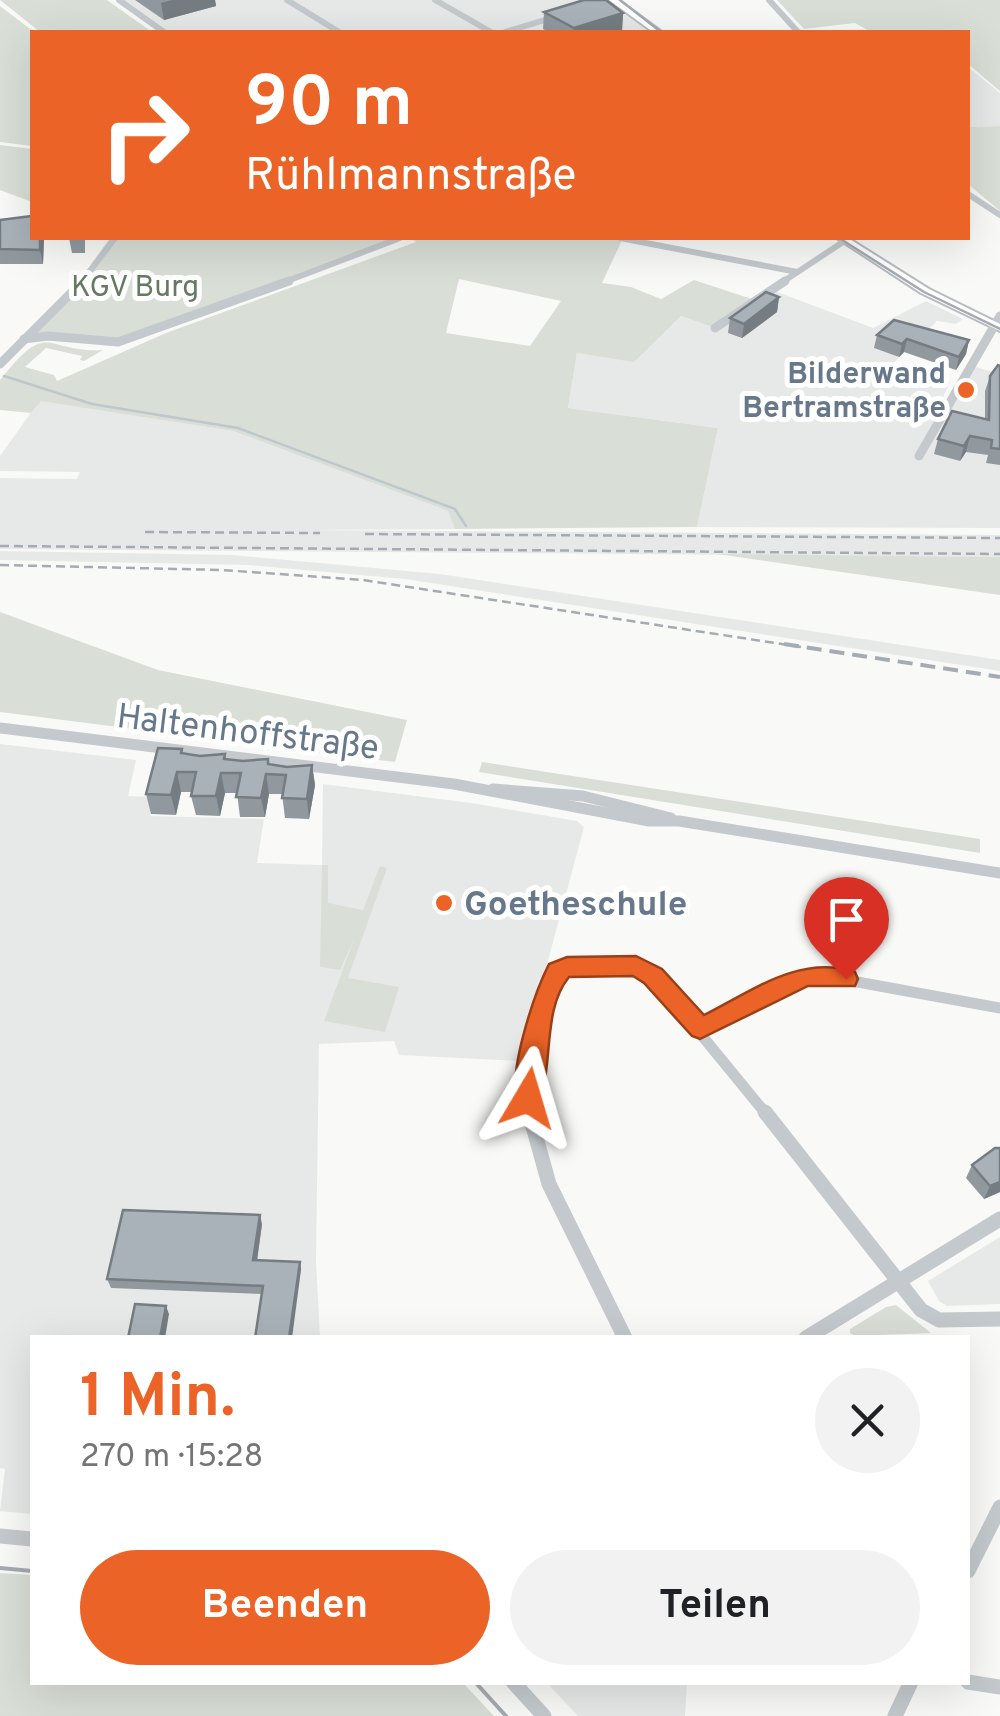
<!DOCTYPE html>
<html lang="de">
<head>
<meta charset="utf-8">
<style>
	:root { --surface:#fff; --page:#f2f2f2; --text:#202124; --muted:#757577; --accent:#eb6326 }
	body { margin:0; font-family:Overpass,sans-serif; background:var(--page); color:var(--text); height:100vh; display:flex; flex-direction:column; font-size:38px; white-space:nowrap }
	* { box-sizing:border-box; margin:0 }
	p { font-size:32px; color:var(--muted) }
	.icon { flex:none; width:55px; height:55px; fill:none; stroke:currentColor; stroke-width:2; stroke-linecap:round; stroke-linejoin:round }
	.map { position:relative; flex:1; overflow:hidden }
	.drawer { position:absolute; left:30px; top:1335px; width:940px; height:350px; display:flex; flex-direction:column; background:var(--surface); border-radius:0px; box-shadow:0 10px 40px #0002 }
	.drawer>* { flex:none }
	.guide { position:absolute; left:30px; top:30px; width:940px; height:210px; border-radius:0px; box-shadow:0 10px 40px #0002; background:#eb6326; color:#fff; overflow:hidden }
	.pin { position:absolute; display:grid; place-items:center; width:85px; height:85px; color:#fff; margin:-102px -42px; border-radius:50% 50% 50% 0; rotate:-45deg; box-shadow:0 0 10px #0007 }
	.pin .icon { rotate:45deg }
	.me { position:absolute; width:110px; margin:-55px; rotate:7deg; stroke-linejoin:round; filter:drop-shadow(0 0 8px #0008) }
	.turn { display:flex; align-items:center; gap:35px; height:210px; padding:0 50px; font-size:45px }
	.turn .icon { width:130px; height:130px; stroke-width:2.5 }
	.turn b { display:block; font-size:70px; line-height:85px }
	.round { display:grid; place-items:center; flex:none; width:105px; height:105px; border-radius:52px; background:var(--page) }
	.head { display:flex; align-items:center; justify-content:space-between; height:170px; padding:0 50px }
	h1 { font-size:60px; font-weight:700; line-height:75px; color:var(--accent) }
	.primary-button { display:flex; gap:20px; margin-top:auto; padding:20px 50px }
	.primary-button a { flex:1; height:115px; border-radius:60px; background:var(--accent); color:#fff; font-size:40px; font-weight:700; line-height:115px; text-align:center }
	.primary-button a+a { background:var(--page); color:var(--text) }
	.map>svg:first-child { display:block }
	.built { fill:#e7e9e8 }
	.green { fill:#d9dfd6; fill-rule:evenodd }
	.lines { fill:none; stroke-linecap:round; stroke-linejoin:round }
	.stream { stroke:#bdc7cd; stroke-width:2.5 }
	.major-casing { stroke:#b8bcc1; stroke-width:4 }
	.minor-far3 { stroke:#c4c9cd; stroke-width:6 }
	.minor-far2 { stroke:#c4c9cd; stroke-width:9 }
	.minor-far1 { stroke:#c4c9cd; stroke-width:11 }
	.minor { stroke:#c4c9cd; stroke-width:15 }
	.major { fill:#fff; fill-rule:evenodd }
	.tram-far1 { stroke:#a5abb2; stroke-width:2.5 }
	.tram { stroke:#a5abb2; stroke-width:4 }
	.rail-far1 { stroke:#a5abb2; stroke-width:2.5; stroke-dasharray:9 5; stroke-linecap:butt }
	.rail { stroke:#a5abb2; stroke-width:4; stroke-dasharray:15 8; stroke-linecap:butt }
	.wall { fill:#91999f }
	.shaded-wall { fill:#767d82 }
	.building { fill:#a9b2b9; stroke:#767d82; stroke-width:2.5 }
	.route { fill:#eb6326; stroke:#994019; stroke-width:2.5 }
	.poi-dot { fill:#eb6326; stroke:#fff; stroke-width:4 }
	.labels { text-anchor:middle; stroke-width:10; stroke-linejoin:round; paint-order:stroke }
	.far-park-label { font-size:30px; fill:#667a63; stroke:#fff }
	.far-poi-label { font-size:30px; font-weight:bold; fill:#67788a; stroke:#fff; text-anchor:end }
	.street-label { font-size:35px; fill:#67788a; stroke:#fff }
	.poi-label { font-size:35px; font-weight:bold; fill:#67788a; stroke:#fff; text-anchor:start }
</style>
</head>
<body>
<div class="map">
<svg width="1000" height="1716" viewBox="0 0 1000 1716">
	<rect width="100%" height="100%" fill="#f9faf7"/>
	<!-- built -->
	<g class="built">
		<path d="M124,0H603L652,32H169Z"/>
		<path d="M968,67L1000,93V126L968,127Z"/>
		<path d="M772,290L873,328L926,301L963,319L956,324L937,321L915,342L875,348L899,357L891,367L950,382L938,408H946L969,365L1000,374V528L697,527L718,428L568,408L577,353L634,361L681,316L715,328Z"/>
		<path d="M40,400L233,431L448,511L455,529L307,530L1000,535V557L0,549V478L77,479L80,472L0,471V456Z"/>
		<path d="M0,551L232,555L440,574L1000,660V671L405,579L248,565L0,560Z"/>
		<path d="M0,744L136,760L128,796L154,797L150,816L264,819L257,863L322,865L323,784L471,803L577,821L584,827L521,1061L399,1055L394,1041L319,1044L316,1260L320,1337L32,1338V1514L0,1511L5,1469L0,1468Z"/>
		<path d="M1000,1237V1304L947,1306L939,1301L928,1281Z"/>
		<path d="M547,1683H687L685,1716H578Z"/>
	</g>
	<!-- green -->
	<g class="green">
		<path d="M0,0H107L152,32H40Z"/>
		<path d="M777,0H1000V91L968,64V32H871L855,23L804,29Z"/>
		<path d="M0,6L34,32L32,146L0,142Z"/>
		<path d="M1000,126V211L968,184V127Z"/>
		<path d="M0,145L32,149V202L0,190Z"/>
		<path d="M110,238H400L118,342L55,335L24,340L73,289Z"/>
		<path d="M410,238H623L602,283L631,287L661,299L694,280L755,300L715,328L681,316L634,362L577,353L568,408L718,428L697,527L455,529L448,511L233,431L41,401L31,413L0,410V380C50,317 43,353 103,350L84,361L80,360L82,356L46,348L25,367L54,375L57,381L166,333L416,242ZM459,279L561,301L530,346L446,333Z"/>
		<path d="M717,554L1000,557V595Z"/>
		<path d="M0,612L158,670L407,720L395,762L0,712Z"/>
		<path d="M482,762L980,839V853L479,772Z"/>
		<path d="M322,865H328V903L363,910L380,866L387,868L348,978L399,987L385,1032L324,1021L354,939L340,970L320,967Z"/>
		<path d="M896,1305L931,1333L855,1336L850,1333V1329L886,1307Z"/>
		<path d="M0,1573L32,1575V1682L463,1683L494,1716H0Z"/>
	</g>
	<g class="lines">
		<!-- stream -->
		<path class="stream" d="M4,376L92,404L238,428L455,509L466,526"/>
		<defs>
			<g id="major">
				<path d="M609,0H618L662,32H653Z"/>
				<path d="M837,238H848L929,289L1000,324V331L921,293Z"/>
			</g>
		</defs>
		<!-- major casing -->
		<use href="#major" class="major-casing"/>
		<!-- minor-far3 -->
		<g class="minor-far3">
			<path d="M119,0L164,32"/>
			<path d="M287,0L339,32"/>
			<path d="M435,0L491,32"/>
			<path d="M769,0L798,32"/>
			<path d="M505,32L558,16"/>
			<path d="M968,194L1000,215"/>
			<path d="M620,238L797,272"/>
			<path d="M81,283L115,238"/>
			<path d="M282,283L400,238"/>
			<path d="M781,283L846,240"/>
		</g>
		<!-- minor-far2 -->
		<g class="minor-far2">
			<path d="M715,328L785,281"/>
			<path d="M24,339L48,336L118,342L289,281"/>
			<path d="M0,364L83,281"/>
			<path d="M919,456L1000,316"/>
		</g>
		<!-- minor-far1 -->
		<g class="minor-far1">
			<path d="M0,728L454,784L649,821H679L1000,873"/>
			<path d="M493,789L583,796L671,818"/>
			<path d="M700,1029L814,974L1000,1008"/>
			<path d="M529,1115C532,1066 535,1015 558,971C590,962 624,959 653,976L767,1115"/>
		</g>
		<!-- minor -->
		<g class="minor">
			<path d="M529,1112L549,1184L625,1338"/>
			<path d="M765,1112L921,1310L939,1320L1000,1319"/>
			<path d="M806,1338L1000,1219"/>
			<path d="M0,1536L32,1539"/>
			<path d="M968,1571L1000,1507"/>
			<path d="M513,1682L544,1716"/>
			<path d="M968,1682L1000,1687"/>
			<path d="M895,1716L911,1682"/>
		</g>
		<!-- major -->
		<use href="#major" class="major"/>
		<!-- tram-far1 -->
		<g class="tram-far1">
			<path d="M620,0L661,32"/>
			<path d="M839,238L924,292L1000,329"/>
		</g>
		<!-- tram -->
		<g class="tram">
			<path d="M0,1568L32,1571"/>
			<path d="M475,1682L506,1716"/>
		</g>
		<!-- rail-far1 -->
		<g class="rail-far1">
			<path d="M145,532L320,533"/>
			<path d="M365,534L1000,538"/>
			<path d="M0,546L1000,554"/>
			<path d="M0,565L222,570L363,580L801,647"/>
		</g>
		<!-- rail -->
		<path class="rail" d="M784,644L1000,677"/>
	</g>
	<!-- wall -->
	<g class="wall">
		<path d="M135,0H215L216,6L164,20Z"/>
		<path d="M544,12L623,13L622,31L616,32H549L543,29Z"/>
		<path d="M0,220L44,238L43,264H0Z"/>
		<path d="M69,238H85V253H72Z"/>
		<path d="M779,297L777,312L742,338L728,333L730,318Z"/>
		<path d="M877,335L969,340L966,354L956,370L904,352L899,357L874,348Z"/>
		<path d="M1000,366V465L986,463L988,455L966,452L960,461L934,454L938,439L985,419V391L990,376Z"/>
		<path d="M182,749L183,754L200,756L225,754L226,759L287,767L312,765L315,785L309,819L285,818L282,794H269L265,817H240L237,793H225L220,816L196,815L191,796L192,792H181L176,815L151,814L146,794Z"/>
		<path d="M1000,1148V1192L984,1199L966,1178L972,1165Z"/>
		<path d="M262,1224L257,1260L300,1262L301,1270L261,1294L111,1288L107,1279Z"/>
	</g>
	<!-- shaded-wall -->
	<g class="shaded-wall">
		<path d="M172,0H215L216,6L164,20L161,3Z"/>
		<path d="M623,13L622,31L616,32H574V28Z"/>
		<path d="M40,238H44L43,264L40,250Z"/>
		<path d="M779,297L777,312L742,338L744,324Z"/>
		<path d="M907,339L904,352L899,357L902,344Z"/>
		<path d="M969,340L966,354L956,370L959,357Z"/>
		<path d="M970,436L966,452L960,461L964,446Z"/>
		<path d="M312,765L315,785L309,819L307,799Z"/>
		<path d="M177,772L181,792L176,815L171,795Z"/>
		<path d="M221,773L225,793L220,816L216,796Z"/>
		<path d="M266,774L269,794L265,817L261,798Z"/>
		<path d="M1000,1182V1192L984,1199L990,1186Z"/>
		<path d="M260,1215L262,1224L256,1268L253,1260Z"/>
		<path d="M300,1262L301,1270L292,1338H289Z"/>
		<path d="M166,1306L169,1314L165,1338H160Z"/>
	</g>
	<!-- building -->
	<g class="building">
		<path d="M584,0H606L623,13L574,28L544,12Z"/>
		<path d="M32,216V238H40V250L0,249V220Z"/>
		<path d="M766,292L779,297L744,324L730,318Z"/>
		<path d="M894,320L969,340L959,357L907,339L902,344L877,335Z"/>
		<path d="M998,365L1000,366V449L991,448L992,440L970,436L964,446L938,439L952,411L989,420L990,376Z"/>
		<path d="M158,748L182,749L181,753L200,756L225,754L224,759L243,761L268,759V764L287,767L312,765L307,799L282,798L286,775L266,774L261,798L236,797L241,773H221L216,796H191L196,772H177L171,795L146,794Z"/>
		<path d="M995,1148H1000V1182L990,1186L972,1165Z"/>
		<path d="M123,1210L260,1215L253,1260L300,1262L289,1338H255L263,1286L107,1279Z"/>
		<path d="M135,1304L166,1306L160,1338H128Z"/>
	</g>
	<!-- route -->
	<path class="route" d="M636,956L662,969L704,1015C752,991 800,954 855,972L858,979L855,986H808L700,1039L692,1036L644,983L633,976L569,977C541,1011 555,1068 537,1106L528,1109L519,1106C505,1077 535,992 549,964L567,957Z"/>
	<!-- markers -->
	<g class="poi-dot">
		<circle cx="966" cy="390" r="10"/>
		<circle cx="444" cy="903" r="10"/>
	</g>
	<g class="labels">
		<!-- far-park labels -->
		<g class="far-park-label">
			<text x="135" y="296">KGV Burg</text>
		</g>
		<!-- far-poi labels -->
		<g class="far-poi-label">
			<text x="946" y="383">Bilderwand<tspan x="946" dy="34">Bertramstraße</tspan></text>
		</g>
		<!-- street labels -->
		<g class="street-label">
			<text transform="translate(248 731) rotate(7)" y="12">Haltenhoffstraße</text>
		</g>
		<!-- poi labels -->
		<g class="poi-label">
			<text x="464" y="915">Goetheschule</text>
		</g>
	</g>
</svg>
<div class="pin" style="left:846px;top:979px;background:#d93025"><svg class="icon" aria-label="arrive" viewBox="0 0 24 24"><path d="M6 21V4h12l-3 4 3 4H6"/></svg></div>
<svg class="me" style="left:528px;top:1098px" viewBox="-20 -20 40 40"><path d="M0-17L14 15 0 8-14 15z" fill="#eb6326" stroke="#fff" stroke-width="4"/></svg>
<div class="guide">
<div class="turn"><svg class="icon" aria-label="right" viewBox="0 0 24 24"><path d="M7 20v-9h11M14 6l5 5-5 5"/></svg><div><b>90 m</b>Rühlmannstraße</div></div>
</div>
<section class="drawer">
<div class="head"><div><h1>1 Min.</h1><p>270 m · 15:28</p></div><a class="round"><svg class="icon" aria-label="close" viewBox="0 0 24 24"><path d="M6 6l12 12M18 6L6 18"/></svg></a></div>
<div class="primary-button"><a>Beenden</a><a>Teilen</a></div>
</section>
</div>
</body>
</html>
